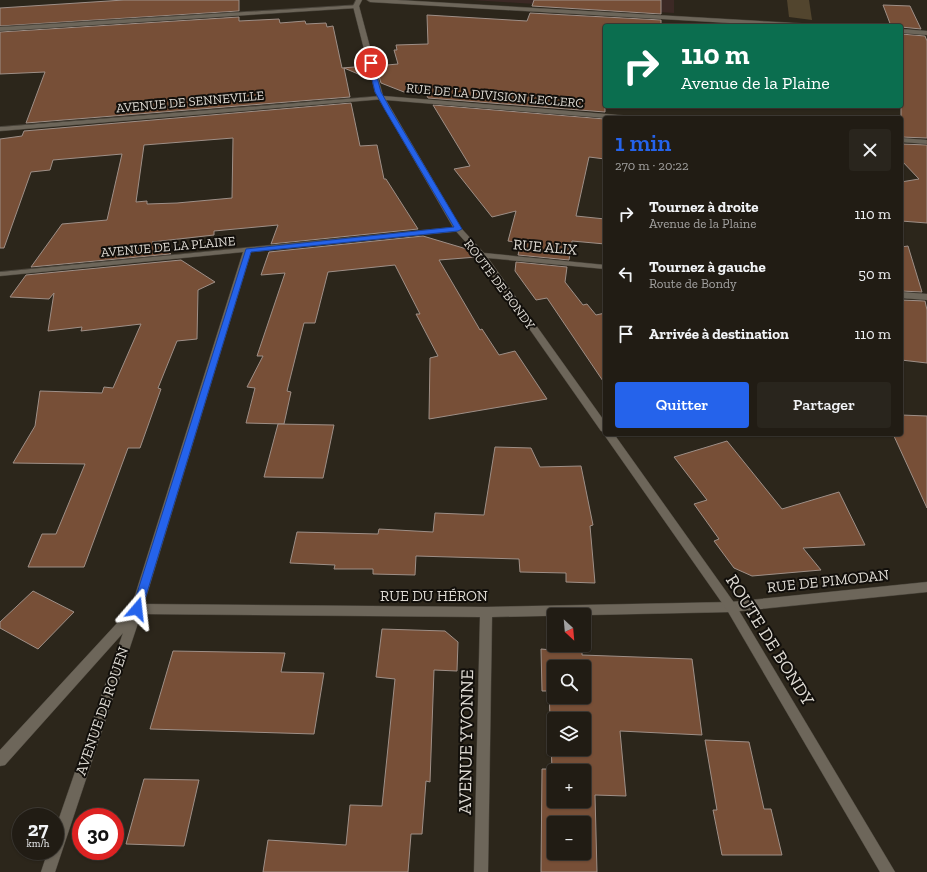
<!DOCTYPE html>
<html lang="fr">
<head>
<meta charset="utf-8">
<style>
	:root { --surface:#211c14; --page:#29251d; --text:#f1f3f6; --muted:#a2a1a0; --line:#3e3a34; --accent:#2563eb }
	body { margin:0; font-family:"Zilla Slab",serif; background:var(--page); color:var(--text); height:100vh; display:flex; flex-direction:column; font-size:15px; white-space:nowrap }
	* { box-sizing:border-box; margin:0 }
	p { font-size:13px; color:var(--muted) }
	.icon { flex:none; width:22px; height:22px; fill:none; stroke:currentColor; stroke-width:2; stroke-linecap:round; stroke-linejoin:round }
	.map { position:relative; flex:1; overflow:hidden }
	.panel { position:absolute; left:603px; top:116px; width:300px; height:320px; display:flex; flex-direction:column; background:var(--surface); border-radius:4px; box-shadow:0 1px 3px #0004,0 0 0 1px var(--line) }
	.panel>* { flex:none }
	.banner { position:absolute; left:603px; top:24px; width:300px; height:84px; border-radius:4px; box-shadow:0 1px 3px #0004,0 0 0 1px var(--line); background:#0b6e4f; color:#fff; overflow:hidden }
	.needle { width:26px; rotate:154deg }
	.buttons { position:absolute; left:547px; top:608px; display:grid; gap:8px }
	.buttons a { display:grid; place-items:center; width:44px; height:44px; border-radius:4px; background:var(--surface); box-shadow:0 1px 3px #0004,0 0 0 1px var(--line); font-size:20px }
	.speed { position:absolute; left:12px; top:808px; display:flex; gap:8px; font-size:20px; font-weight:700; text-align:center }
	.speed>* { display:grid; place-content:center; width:52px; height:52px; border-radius:50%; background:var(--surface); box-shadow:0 1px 3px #0004,0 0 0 1px var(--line); line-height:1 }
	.speed small { font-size:10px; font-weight:400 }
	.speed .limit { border:6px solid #d22; background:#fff; color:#111 }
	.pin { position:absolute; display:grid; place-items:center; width:34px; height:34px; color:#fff; margin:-17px; border:2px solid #fff; border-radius:50%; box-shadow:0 1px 4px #0007 }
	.me { position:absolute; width:44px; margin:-22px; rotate:17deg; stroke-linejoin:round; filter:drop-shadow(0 0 3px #0008) }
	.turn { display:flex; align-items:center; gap:14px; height:84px; padding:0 12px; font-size:18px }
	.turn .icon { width:52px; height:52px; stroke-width:2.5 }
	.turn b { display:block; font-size:28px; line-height:34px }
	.round { display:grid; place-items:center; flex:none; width:42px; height:42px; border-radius:4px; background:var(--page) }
	.overview { display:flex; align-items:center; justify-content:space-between; height:68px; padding:0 12px }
	h1 { font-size:24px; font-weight:600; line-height:30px; color:var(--accent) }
	.button { display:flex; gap:8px; margin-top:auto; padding:8px 12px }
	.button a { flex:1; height:46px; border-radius:4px; background:var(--accent); color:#fff; font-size:16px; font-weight:600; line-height:46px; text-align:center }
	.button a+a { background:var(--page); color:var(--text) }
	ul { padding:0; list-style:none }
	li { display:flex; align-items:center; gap:12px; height:60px; padding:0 12px }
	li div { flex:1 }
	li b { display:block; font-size:15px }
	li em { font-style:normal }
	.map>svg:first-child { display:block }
	.education { fill:#3c2925 }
	.green { fill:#52452e }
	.building { fill:#774f37; stroke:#9e8f87; fill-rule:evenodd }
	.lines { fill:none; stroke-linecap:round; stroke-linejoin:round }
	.minor-casing { stroke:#49443b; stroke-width:1 }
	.tertiary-casing { stroke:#49443b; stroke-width:1 }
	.minor { fill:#6d665a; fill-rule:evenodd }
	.tertiary { fill:#6d665a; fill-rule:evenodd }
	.route { fill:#2563eb; stroke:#184099 }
	.labels { text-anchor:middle; stroke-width:4; stroke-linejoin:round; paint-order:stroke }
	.far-street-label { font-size:13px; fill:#dedad3; stroke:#120f0b }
	.street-label { font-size:15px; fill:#dedad3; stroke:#120f0b }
	.near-street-label { font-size:18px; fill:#dedad3; stroke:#120f0b }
</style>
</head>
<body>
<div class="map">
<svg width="927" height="872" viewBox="0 0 927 872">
	<rect width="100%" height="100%" fill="#2c261b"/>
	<!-- education -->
	<path class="education" d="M472,0H674V13Z"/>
	<!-- green -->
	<path class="green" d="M787,0H809L812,20L789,17Z"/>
	<!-- building -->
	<g class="building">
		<path d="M124,0H239V11L0,26V8Z"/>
		<path d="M534,0H661V14L532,6Z"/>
		<path d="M883,5L910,6L921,29L891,26Z"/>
		<path d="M530,13L661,20V26L605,24V112L428,98L426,94L404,92L381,83L376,66L398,64L394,50H397L396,45L428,44L427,15L527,21Z"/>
		<path d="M239,17V21L279,19L280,23L305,21L306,24L326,23L327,27L333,26L342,68L367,66L370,79L344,68L350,97L26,123L45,72L0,74V32Z"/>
		<path d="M901,34L925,36L927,41V138L901,137Z"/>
		<path d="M351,103L360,146L377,145L384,179H386L418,229L271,244L278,225L214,231V235L152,242L171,254L31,267L62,224L107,220L122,154L53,160L50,170L31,172L4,248H0V139L22,136L24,131ZM233,138L232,198L177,203L147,204V201L136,202L144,145Z"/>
		<path d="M433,105L605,119V159L589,157L576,216L605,219V244L572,241L569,260L518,255L521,243L508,241L516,211L492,217L454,169L470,166Z"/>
		<path d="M901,144L927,145V223L901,221V182L919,179L901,160Z"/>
		<path d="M423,236L470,250L477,257L439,260L480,330L482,329L499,355L515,351L547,399L429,419L430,358L438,356L416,314H420L395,265L328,272L315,323H304L287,391L291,392L284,424L246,423L255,388L247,387L263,356H257L285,273L261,275L269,252Z"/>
		<path d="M908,246L922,292L901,291V247Z"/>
		<path d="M181,260L215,282L198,290L197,339L177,341L158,388L161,389L140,448H128L84,567H28L42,534H56L85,464L13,463L35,426L40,391L102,393L104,387L113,388L141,324L81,331L82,327L48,331L54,293L49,299L10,297L26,275Z"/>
		<path d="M516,262L567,267L565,282L583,305L587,304L596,315L605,313V384L547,298L536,300L515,271Z"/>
		<path d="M901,300L925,301L927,310V363L901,360Z"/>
		<path d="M901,415L927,416V508L893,434H901Z"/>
		<path d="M278,424L334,425L323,478L264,477Z"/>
		<path d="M727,441L782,509L839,492L865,545L803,548L821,570L752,576L734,568L714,541L719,539L694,504L707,500L674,457Z"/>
		<path d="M495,447L531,448L540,467L581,466L593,525L590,526L595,583L566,582V573L520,572L519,559L416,556L415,575L373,574V569H334L335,565L290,563L297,532L378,534L379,529L433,532L435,513L484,515Z"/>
		<path d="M33,591L74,612L38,649L0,628V622Z"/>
		<path d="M382,629L445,631L458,642L457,671L434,670L430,782L426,781L422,834H411L408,872H263L268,840L346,845L350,805L382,806L395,679L376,677Z"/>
		<path d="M552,645L582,647V655L692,659L702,735L620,731L626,796L595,795L597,872H541L542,769H552L549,691H542L541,649L552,650ZM554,667H584V697H554ZM554,719H584V749H554ZM554,771H584V801H554ZM554,823H584V853H554Z"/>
		<path d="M173,651L285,653L281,672L324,673L314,734L150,729Z"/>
		<path d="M705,740L749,742L764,809H771L782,855H722L713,810H717Z"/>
		<path d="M144,779L199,780L184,846L126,844Z"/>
	</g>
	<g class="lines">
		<defs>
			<g id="minor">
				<path d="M367,0H397L811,24L814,26H783L370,2Z"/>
				<path d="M358,5L359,6L356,8L0,31V27Z"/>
				<path d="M901,29L927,31V35L901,33Z"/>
				<path d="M382,96L384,97V99L0,131V127Z"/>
				<path d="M458,227L462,229L461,231L251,252L144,604L486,607L731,602L927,582V592L731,612L492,617L488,872H474L480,617L141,614L55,872H41L48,851H55V830L123,633L5,765L0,766V750L131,608L243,252L0,276V272Z"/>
			</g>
			<g id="tertiary">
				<path d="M356,0H362L359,6L383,96L630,116L633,118H606L386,100L461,228L484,253L605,265V269L488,258L605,422V434H614L735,604L895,872H880L727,610L605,436L604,434L605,432L601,431L479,257L454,229L375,92L353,6Z"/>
				<path d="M901,138L927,140V144L901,142Z"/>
				<path d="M901,292L927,294V300L901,298Z"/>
			</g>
		</defs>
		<!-- minor casing -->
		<use href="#minor" class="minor-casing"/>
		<!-- tertiary casing -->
		<use href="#tertiary" class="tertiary-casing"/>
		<!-- minor -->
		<use href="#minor" class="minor"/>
		<!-- tertiary -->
		<use href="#tertiary" class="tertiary"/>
	</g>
	<!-- route -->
	<path class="route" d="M371,61L373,63L381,92L391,110L462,229L458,231L251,252L142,609L141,612L137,613L133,612L132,609L246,249L454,227L385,110L375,92L368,63Z"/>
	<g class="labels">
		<!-- far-street labels -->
		<g class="far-street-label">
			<text transform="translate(495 95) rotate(5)" y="5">RUE DE LA DIVISION LECLERC</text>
			<text transform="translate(190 101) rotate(-5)" y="5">AVENUE DE SENNEVILLE</text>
			<text transform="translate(168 246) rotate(-5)" y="5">AVENUE DE LA PLAINE</text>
			<text transform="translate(500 284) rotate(53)" y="5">ROUTE DE BONDY</text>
		</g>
		<!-- street labels -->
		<g class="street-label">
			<text transform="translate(545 247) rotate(5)" y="5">RUE ALIX</text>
			<text transform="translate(828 581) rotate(-6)" y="5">RUE DE PIMODAN</text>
			<text x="434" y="601">RUE DU HÉRON</text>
			<text transform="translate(102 711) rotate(-71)" y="5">AVENUE DE ROUEN</text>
		</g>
		<!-- near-street labels -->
		<g class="near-street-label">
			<text transform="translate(770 640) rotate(58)" y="6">ROUTE DE BONDY</text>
			<text transform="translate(466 742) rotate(-89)" y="6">AVENUE YVONNE</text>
		</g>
	</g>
</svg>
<div class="buttons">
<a><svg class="needle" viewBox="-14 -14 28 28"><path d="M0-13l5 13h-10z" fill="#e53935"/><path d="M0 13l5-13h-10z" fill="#a2a1a0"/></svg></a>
<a><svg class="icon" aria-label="search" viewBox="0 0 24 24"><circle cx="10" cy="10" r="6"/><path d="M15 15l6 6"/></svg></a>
<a><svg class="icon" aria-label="layers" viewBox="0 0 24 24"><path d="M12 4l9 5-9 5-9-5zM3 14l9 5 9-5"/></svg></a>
<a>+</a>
<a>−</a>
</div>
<div class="speed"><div>27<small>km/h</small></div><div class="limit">30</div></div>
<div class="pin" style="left:371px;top:63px;background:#d93025"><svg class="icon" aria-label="arrive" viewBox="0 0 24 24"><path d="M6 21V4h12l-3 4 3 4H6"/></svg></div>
<svg class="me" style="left:137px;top:609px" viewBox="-20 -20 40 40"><path d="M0-17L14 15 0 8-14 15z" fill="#2563eb" stroke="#fff" stroke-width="4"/></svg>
<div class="banner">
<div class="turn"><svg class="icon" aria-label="right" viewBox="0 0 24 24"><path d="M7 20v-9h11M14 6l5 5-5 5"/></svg><div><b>110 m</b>Avenue de la Plaine</div></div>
</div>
<section class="panel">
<div class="overview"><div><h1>1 min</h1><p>270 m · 20:22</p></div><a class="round"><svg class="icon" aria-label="close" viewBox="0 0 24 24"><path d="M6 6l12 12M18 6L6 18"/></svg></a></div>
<ul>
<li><svg class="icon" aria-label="right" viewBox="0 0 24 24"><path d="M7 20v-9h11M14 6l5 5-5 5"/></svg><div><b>Tournez à droite</b><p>Avenue de la Plaine</p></div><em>110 m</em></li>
<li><svg class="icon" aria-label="left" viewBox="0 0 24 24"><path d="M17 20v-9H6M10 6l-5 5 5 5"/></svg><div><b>Tournez à gauche</b><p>Route de Bondy</p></div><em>50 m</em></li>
<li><svg class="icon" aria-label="arrive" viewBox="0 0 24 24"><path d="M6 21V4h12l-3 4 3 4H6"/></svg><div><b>Arrivée à destination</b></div><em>110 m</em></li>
</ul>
<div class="button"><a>Quitter</a><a>Partager</a></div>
</section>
</div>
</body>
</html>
